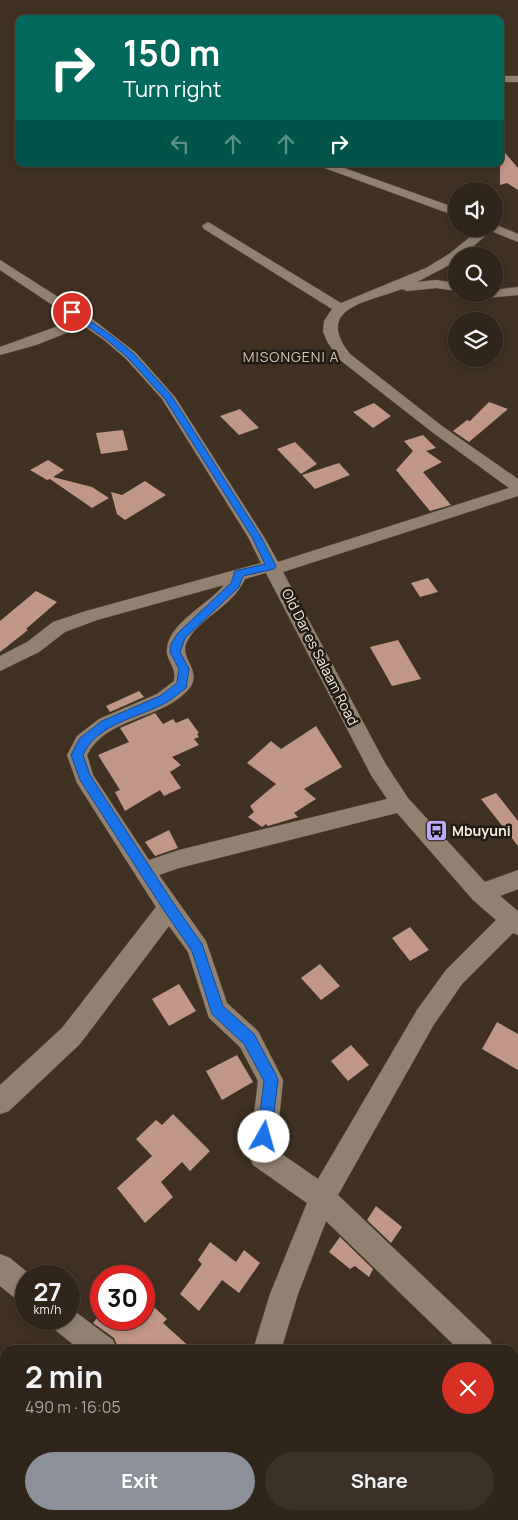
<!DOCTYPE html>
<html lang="en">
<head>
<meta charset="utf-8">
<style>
	:root { --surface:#30251a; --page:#3c3127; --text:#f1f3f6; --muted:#a8a5a2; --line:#4b4239; --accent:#8c9099 }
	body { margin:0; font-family:Manrope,sans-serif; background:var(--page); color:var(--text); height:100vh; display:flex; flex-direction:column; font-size:19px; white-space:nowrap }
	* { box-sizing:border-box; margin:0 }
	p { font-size:16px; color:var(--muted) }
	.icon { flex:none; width:28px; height:28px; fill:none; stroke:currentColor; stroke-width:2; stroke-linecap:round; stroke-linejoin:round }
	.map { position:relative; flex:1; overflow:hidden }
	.details { position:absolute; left:0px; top:1345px; width:519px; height:175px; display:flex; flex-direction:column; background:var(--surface); border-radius:15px 15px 0 0; box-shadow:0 2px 8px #0003,0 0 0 1px var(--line) }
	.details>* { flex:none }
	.guide { position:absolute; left:15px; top:15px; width:489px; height:152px; border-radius:10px; box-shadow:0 2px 8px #0003,0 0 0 1px var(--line); background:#00695c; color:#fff; overflow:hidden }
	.fabs { position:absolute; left:448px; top:182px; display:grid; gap:10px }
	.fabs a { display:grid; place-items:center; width:55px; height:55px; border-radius:50%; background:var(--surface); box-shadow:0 2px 8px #0003,0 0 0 1px var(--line); font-size:25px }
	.speed { position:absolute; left:15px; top:1265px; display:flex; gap:10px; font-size:25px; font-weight:700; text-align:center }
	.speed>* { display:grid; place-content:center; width:65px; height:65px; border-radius:50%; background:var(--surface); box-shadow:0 2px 8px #0003,0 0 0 1px var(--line); line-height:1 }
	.speed small { font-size:12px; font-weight:400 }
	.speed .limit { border:8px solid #d22; background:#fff; color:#111 }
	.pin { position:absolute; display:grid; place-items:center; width:42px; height:42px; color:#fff; margin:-21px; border:2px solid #fff; border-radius:50%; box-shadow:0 1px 5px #0007 }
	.me { position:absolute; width:55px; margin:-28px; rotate:7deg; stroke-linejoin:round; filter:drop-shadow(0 0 4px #0008) }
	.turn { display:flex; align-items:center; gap:18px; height:105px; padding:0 25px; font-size:22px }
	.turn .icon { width:65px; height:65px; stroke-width:2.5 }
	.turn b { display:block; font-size:35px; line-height:42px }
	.lanes { display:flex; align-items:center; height:48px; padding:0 25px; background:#0003; justify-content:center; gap:25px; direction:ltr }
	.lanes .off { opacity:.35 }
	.round { display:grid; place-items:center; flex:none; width:52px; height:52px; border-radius:26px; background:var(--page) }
	.overview { display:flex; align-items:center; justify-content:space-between; height:85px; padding:0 25px }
	h1 { font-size:30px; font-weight:700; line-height:38px }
	.primary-button { display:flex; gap:10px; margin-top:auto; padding:10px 25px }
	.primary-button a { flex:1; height:58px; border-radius:30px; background:var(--accent); color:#fff; font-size:20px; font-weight:700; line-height:58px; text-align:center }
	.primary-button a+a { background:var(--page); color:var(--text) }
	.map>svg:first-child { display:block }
	.building { fill:#c09686 }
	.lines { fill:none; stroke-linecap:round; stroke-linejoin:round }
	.minor-casing { stroke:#5c5042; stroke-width:1 }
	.minor { fill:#928170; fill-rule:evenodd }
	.route { fill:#1a73e8; stroke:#114b97 }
	.labels { text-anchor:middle; stroke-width:5; stroke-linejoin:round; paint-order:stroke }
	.far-quarter-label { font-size:14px; letter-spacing:1px; fill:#d6c4b1; stroke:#211b14 }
	.street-label { font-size:14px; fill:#f5ece2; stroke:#211b14 }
	.poi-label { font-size:14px; font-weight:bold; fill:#f5ece2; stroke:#211b14; text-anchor:start }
</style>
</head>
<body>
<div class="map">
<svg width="518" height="1520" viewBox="0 0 518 1520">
	<rect width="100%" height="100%" fill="#403122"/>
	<!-- building -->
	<g class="building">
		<path d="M500,147L518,168V190L507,183L500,185Z"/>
		<path d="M489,402L508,409L469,442L453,431L467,420L470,421Z"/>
		<path d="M374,403L391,416L373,428L353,412Z"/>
		<path d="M240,409L259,428L239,435L220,416Z"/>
		<path d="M123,430L128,450L101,454L96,433Z"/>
		<path d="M423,435L436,448L426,451L442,462L423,472L451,505L430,511L396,470L413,451L404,441Z"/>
		<path d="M295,442L317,464L301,474L277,449Z"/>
		<path d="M48,460L64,470L53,477L92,487L109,498L92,508L50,479L47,480L30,470Z"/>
		<path d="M339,463L350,475L315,489L302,475Z"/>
		<path d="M145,481L166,495L125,520L117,514L111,492L122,495Z"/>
		<path d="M428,578L438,592L420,597L411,583Z"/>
		<path d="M36,591L57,602L26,629L28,630L0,652V621Z"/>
		<path d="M398,640L421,679L392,686L370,647Z"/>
		<path d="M139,691L144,697L110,712L106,706Z"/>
		<path d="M155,713L163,724L173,719L176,723L188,718L199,733L197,734L199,737L194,739L199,745L172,757L181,765L170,772L181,788L164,796L160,790L125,811L115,792L120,790L98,755L129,742L120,728Z"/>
		<path d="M316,726L342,767L304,789L316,799L294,813L298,817L268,826L266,824L262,827L248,817L254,812L250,806L276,784L247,763L271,741L281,749Z"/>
		<path d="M496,793L518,821V846L481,799Z"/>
		<path d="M169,830L178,848L155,856L145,842Z"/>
		<path d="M410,927L429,950L410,961L392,938Z"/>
		<path d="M320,964L340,986L321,1000L301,978Z"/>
		<path d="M179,984L196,1011L169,1026L152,999Z"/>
		<path d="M497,1022L518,1034V1070L482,1049Z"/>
		<path d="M351,1045L369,1065L348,1081L331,1061Z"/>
		<path d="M237,1055L253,1082L222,1100L206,1071Z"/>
		<path d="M173,1114L210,1151L190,1171L182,1162L161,1182L173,1197L145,1223L117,1188L152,1156L136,1139L156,1120L162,1125Z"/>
		<path d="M376,1206L402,1227L391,1243L367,1220Z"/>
		<path d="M340,1237L373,1269L369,1277L355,1266L350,1269L329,1252Z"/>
		<path d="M210,1242L236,1262L244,1250L260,1263L239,1293L222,1280L199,1311L180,1294L202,1264L198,1260Z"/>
		<path d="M144,1298L167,1319L163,1323L193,1350H119L114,1338L93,1323L96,1319H144Z"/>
	</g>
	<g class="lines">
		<defs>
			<g id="minor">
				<rect x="500" y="76" width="18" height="6"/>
				<path d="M317,164H333L456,208V216L319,166Z"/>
				<path d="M208,222L341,303L426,268L449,254L480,229H494V224L518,234V242L491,231L462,256H456V261L453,263L417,282L436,280L456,283V291L436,288L407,291L402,289C369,302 313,307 350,354L442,426L518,479V496L283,572L385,763L408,798L485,882L518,870V889L500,896L518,911V935L513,933L462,984L433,1026L338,1195L490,1340L494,1350H459L326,1221L298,1294L281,1350H253L270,1294L307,1203L253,1165L249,1156L258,1081L240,1047L209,1018L188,952L169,926L80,1044L9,1111L0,1114V1085L62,1028L156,907L77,783L67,755L77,736L99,719L157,694L174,681C177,666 165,660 167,648C170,622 209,604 224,585L97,620L65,632L39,652L0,671V656L27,642L53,622L86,611L261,563L248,537L162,399L126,359L104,340L84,326L36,345L0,355V347L75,320L0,270V260L91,318L136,353L175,397L264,537L278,562L509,488L432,432L340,360L328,343L323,332L324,321L332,309L204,229L202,226ZM266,573L371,775L387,799L179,850L149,860L93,775L87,755C106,717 161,720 188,690C204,672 180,659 186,644C196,619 232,608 245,579ZM397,813L473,900L496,920L446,970L417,1010L318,1179L276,1150L283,1080L258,1031L227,1003L206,941L159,875L179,868Z"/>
				<path d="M518,287V295L486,298L479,294H494V290Z"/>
				<path d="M0,1254L10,1258L32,1276H26V1303L16,1299L0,1286Z"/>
				<path d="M69,1307L113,1340L117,1350H80L54,1329L50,1319H69Z"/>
				<path d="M514,1366L518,1368V1399L514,1397Z"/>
				<path d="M177,1515H209L207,1520H175Z"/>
				<path d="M268,1515H301L304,1520H271Z"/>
			</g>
		</defs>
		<!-- minor casing -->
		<use href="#minor" class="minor-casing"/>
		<!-- minor -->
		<use href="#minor" class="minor"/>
	</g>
	<!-- route -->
	<path class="route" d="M69,310H74L112,336L134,354L171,395L261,537L276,566L274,569L243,576L239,587L185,638L180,652L189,669L186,688C180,692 174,698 167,702C139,718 97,723 83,755L90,775L174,904L202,944L223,1006L254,1034L276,1075L278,1080L271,1137L269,1142L264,1145L259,1142L257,1137L264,1081L244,1044L212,1014L192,951L165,912L80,780L71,755L80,738L102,721L160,696L177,683L179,669L170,652L171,644L178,633L231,583L235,571L265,564L252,537L165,399L128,358L106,339L69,313Z"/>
	<!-- icons -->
	<defs>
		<symbol id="bus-square" viewBox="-11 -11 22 22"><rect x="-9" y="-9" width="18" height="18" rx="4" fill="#bda9f5" stroke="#211b14"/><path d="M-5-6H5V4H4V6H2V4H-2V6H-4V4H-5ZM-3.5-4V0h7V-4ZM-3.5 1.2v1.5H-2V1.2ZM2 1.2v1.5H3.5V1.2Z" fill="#111"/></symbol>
	</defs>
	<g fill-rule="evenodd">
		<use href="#bus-square" x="424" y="818" width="25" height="25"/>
	</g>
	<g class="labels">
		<!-- far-quarter labels -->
		<g class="far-quarter-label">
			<text x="291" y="362">MISONGENI A</text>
		</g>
		<!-- street labels -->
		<g class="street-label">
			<text transform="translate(320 657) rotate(63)" y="5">Old Dar es Salaam Road</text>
		</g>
		<!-- poi labels -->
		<g class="poi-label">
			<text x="452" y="836">Mbuyuni</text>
		</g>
	</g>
</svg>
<div class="fabs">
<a><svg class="icon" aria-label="sound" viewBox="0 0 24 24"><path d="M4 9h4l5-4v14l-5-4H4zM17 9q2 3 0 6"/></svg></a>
<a><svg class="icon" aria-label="search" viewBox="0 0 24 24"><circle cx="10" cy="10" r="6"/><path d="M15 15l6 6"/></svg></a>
<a><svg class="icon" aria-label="layers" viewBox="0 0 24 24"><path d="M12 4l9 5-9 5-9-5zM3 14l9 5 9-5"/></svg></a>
</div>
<div class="speed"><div>27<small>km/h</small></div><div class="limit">30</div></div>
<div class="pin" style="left:72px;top:312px;background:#d93025"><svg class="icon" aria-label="arrive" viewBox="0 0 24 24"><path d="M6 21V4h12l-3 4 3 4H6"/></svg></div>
<svg class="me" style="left:264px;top:1137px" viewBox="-20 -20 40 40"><circle r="19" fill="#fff"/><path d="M0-13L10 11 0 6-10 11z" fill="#1a73e8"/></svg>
<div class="guide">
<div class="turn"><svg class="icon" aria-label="right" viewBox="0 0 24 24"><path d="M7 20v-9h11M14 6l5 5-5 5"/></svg><div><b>150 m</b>Turn right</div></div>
<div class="lanes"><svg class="icon off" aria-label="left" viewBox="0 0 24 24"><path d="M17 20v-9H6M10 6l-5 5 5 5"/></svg><svg class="icon off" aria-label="ahead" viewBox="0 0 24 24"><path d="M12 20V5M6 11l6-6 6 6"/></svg><svg class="icon off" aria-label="ahead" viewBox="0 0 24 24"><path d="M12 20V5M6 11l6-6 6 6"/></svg><svg class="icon" aria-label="right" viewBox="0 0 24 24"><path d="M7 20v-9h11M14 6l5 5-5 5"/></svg></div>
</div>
<section class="details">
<div class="overview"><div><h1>2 min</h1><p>490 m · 16:05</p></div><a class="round" style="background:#d93025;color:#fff"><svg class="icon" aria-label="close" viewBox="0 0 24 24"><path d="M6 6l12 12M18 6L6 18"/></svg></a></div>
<div class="primary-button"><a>Exit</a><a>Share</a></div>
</section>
</div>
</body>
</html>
